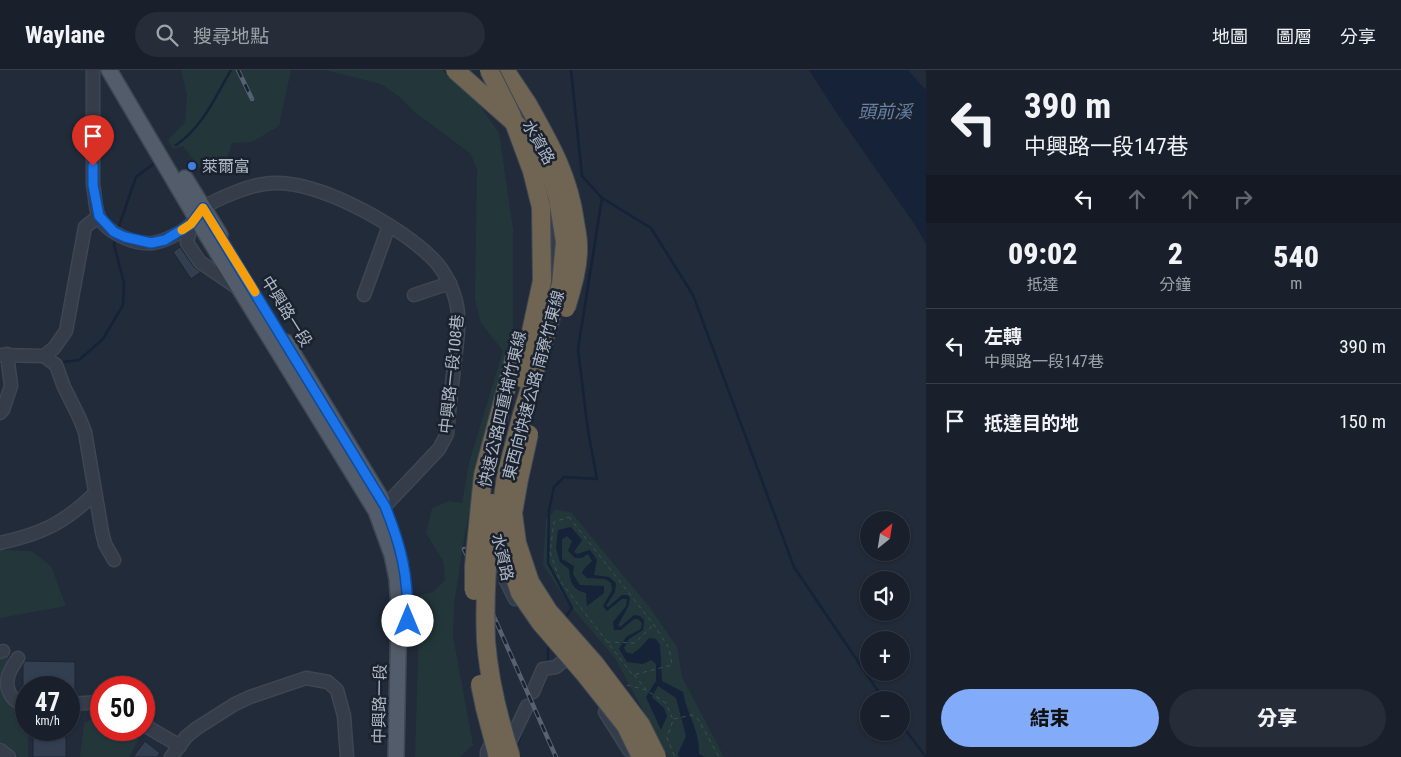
<!DOCTYPE html>
<html lang="zh-TW">
<head>
<meta charset="utf-8">
<style>
	:root { --surface:#19202c; --page:#262d38; --text:#f1f3f6; --muted:#9fa3a9; --line:#373e48; --accent:#82acf9 }
	body { margin:0; font-family:"Roboto Condensed","Noto Sans TC",sans-serif; background:var(--page); color:var(--text); height:100vh; display:flex; flex-direction:column; font-size:19px; white-space:nowrap }
	* { box-sizing:border-box; margin:0 }
	p { font-size:16px; color:var(--muted) }
	.icon { flex:none; width:28px; height:28px; fill:none; stroke:currentColor; stroke-width:2; stroke-linecap:round; stroke-linejoin:round }
	.map { position:relative; flex:1; overflow:hidden }
	.panel { display:flex; flex-direction:column; background:var(--surface); width:475px }
	.panel>* { flex:none }
	.banner { background:#19202c; color:var(--text); overflow:hidden }
	.needle { width:32px; rotate:30deg }
	.tools { position:absolute; left:860px; top:441px; display:grid; gap:10px }
	.tools a { display:grid; place-items:center; width:50px; height:50px; border-radius:50%; background:var(--surface); box-shadow:0 1px 4px #0004,0 0 0 1px var(--line); font-size:25px }
	.speed { position:absolute; left:15px; top:606px; display:flex; gap:10px; font-size:25px; font-weight:700; text-align:center }
	.speed>* { display:grid; place-content:center; width:65px; height:65px; border-radius:50%; background:var(--surface); box-shadow:0 1px 4px #0004,0 0 0 1px var(--line); line-height:1 }
	.speed small { font-size:12px; font-weight:400 }
	.speed .limit { border:8px solid #d22; background:#fff; color:#111 }
	.pin { position:absolute; display:grid; place-items:center; width:42px; height:42px; color:#fff; margin:-51px -21px; border-radius:50% 50% 50% 0; rotate:-45deg; box-shadow:0 0 5px #0007 }
	.pin .icon { rotate:45deg }
	.me { position:absolute; width:55px; margin:-28px; rotate:0deg; stroke-linejoin:round; filter:drop-shadow(0 0 4px #0008) }
	.turn { display:flex; align-items:center; gap:18px; height:105px; padding:0 15px; font-size:22px }
	.turn .icon { width:65px; height:65px; stroke-width:2.5 }
	.turn b { display:block; font-size:35px; line-height:42px }
	.lanes { display:flex; align-items:center; height:48px; padding:0 15px; background:#0003; justify-content:center; gap:25px; direction:ltr }
	.lanes .off { opacity:.35 }
	.eta { display:flex; justify-content:space-evenly; align-items:center; height:85px; text-align:center }
	.eta b { font-size:30px; font-weight:800; line-height:35px }
	.primary-button { display:flex; gap:10px; margin-top:auto; padding:10px 15px }
	.primary-button a { flex:1; height:58px; border-radius:30px; background:var(--accent); color:#111; font-size:20px; font-weight:800; line-height:58px; text-align:center }
	.primary-button a+a { background:var(--page); color:var(--text) }
	ul { padding:0; list-style:none }
	li { display:flex; align-items:center; gap:15px; height:75px; padding:0 15px; border-top:1px solid var(--line) }
	li div { flex:1 }
	li b { display:block; font-size:19px }
	li em { font-style:normal }
	header { display:flex; align-items:center; gap:30px; box-sizing:border-box; height:70px; padding:0 25px; background:var(--surface); border-bottom:1px solid var(--line) }
	header strong { font-size:24px }
	nav { display:flex; gap:28px; margin-inline-start:auto; font-size:18px }
	.search { width:350px; height:45px; background:var(--page); display:flex; align-items:center; gap:12px; box-sizing:border-box; padding:0 18px; border-radius:28px; color:var(--muted); font-size:19px }
	main { display:flex; flex:1; min-height:0 }
	.map>svg:first-child { display:block }
	.green { fill:#23373b }
	.water { fill:#152237 }
	.lines { fill:none; stroke-linecap:round; stroke-linejoin:round }
	.stream { stroke:#152237; stroke-width:2.5 }
	.building { fill:#333f50; stroke:#1c2431 }
	.minor-casing { stroke:#3e4653; stroke-width:15 }
	.major-casing { stroke:#3e4653; stroke-width:18 }
	.highway-casing { stroke:#3f4855; stroke-width:20 }
	.path { stroke:#3c5153; stroke-width:1; stroke-dasharray:4 4; stroke-linecap:butt }
	.minor { stroke:#353d4a; stroke-width:12 }
	.major { stroke:#535c6a; stroke-width:15 }
	.highway { stroke:#706552; stroke-width:18 }
	.rail-casing { stroke:#566171; stroke-width:4.5 }
	.rail { stroke:#1a222f; stroke-width:2.5; stroke-dasharray:8; stroke-linecap:butt }
	.highway-bridge-casing { stroke:#3f4855; stroke-width:20; stroke-linecap:butt }
	.highway-bridge { stroke:#706552; stroke-width:18 }
	.route-casing { stroke:#114b97; stroke-width:12 }
	.route { stroke:#1a73e8; stroke-width:9 }
	.slow { stroke:#f59e0b; stroke-width:9 }
	.shop-dot { fill:#3f7fe0; stroke:#1a222f; stroke-width:2 }
	.labels { text-anchor:middle; stroke-width:5; stroke-linejoin:round; paint-order:stroke }
	.street-label { font-size:16px; fill:#afb8c6; stroke:#1a222f }
	.poi-label { font-size:16px; fill:#afb8c6; stroke:#1a222f; text-anchor:start }
	.water-label { font-size:18px; font-style:italic; fill:#6881a6; stroke:#1a222f }
</style>
</head>
<body>
<header>
<strong>Waylane</strong>
<div class="search"><svg class="icon" aria-label="search" viewBox="0 0 24 24"><circle cx="10" cy="10" r="6"/><path d="M15 15l6 6"/></svg>搜尋地點</div>
<nav><a>地圖</a><a>圖層</a><a>分享</a></nav>
</header>
<main>
<div class="map">
<svg width="926" height="687" viewBox="0 0 926 687">
	<rect width="100%" height="100%" fill="#212b3a"/>
	<!-- green -->
	<g class="green">
		<path d="M181,0H291L279,56L252,72L232,73L224,97H199L183,76L173,79L168,70L185,52L187,24Z"/>
		<path d="M325,0H442L476,30L499,63L513,159V264L476,410L465,463L454,534L453,566L473,675L460,687H415L420,525L433,522L445,510L443,491L426,463L432,438L449,431L462,433L469,393L503,281L481,253L475,230L477,99L470,83L416,43L401,28L381,14Z"/>
		<path d="M556,440L571,442L650,538L677,577L682,607L724,687H668L615,588L572,538L543,495L546,449Z"/>
		<path d="M0,480L31,481L51,496L66,536L0,548Z"/>
		<path d="M9,586L2,606L6,627L26,644V660H28V687H19L14,682L0,676V589Z"/>
		<path d="M96,647L101,650V660H121L139,669L129,687H80L84,653Z"/>
	</g>
	<!-- water -->
	<g class="water">
		<path d="M809,0H908L926,20V174L915,155L836,42Z"/>
		<path d="M571,457L582,470L574,482L577,484L590,480L597,490L594,505L609,507L616,513L615,522L606,536L608,537L622,525H628L630,528L628,537L618,555L620,557L634,545L640,546L644,550L643,560L629,569L624,578L626,582L632,584L640,578L649,568L656,569L660,575L662,611L683,622C687,645 700,660 699,684L705,687H679L678,684L686,666L676,628L658,616L652,627L664,638L667,646L661,660L646,627L656,611V594L651,590L643,594L627,592L619,579L626,567L641,559L642,553L638,549H634L621,560H614L613,552L626,536L627,529H622L607,541L603,536L612,520L611,513L605,509L587,508L582,503L584,499L592,491L588,484L582,488H575L568,481L572,471L567,466L562,469V489L574,496L573,504L580,515L604,516V523L587,536L586,523C572,520 570,511 569,499L560,492L556,478L558,460Z"/>
	</g>
	<g class="lines">
		<!-- stream -->
		<g class="stream">
			<path d="M571,0L582,106L602,128L651,158L693,225L794,497L884,630"/>
			<path d="M176,75C203,57 215,27 231,0"/>
			<path d="M119,156L136,107L156,92"/>
			<path d="M63,292L79,290L103,269L123,235L124,213L114,175L115,170"/>
			<path d="M565,548L572,538L548,493L549,440L554,417L564,407L597,409L588,361L578,279L602,128"/>
			<path d="M548,579V594"/>
			<path d="M542,618L548,602"/>
			<path d="M901,654L926,687"/>
			<path d="M517,676L525,654"/>
		</g>
	</g>
	<!-- building -->
	<g class="building">
		<path d="M180,177L194,197L201,202L191,209L173,182Z"/>
		<path d="M25,591L75,592V626H69V618H23V595Z"/>
		<rect x="33" y="667" width="33" height="20"/>
		<path d="M145,671L160,683L157,687H133Z"/>
	</g>
	<g class="lines">
		<defs>
			<g id="minor">
				<path d="M93,0V115C95,124 95,136 98,145C106,163 135,175 153,173C165,171 181,163 190,155C196,150 197,141 204,137C219,128 248,116 264,114C313,106 399,155 433,189C445,201 454,220 457,236C460,254 457,271 455,289C452,314 449,339 447,364L439,379L385,436"/>
				<path d="M505,13L532,58"/>
				<path d="M191,154L187,173L200,192L238,218"/>
				<path d="M364,225L389,156"/>
				<path d="M414,225L450,213"/>
				<path d="M543,248C547,230 552,213 553,195C554,172 551,152 554,129"/>
				<path d="M0,285L44,286L54,278L66,261L85,157L99,146"/>
				<path d="M44,286L56,295L64,317L79,347L85,362L102,462L105,474L114,490"/>
				<path d="M0,343L3,340L11,316L7,284"/>
				<path d="M0,473C41,464 65,453 95,423"/>
				<path d="M500,487L506,511L515,529"/>
				<path d="M0,582L3,581"/>
				<path d="M18,588C14,594 9,601 8,607C5,620 12,633 26,634"/>
				<path d="M533,622L543,599L556,597L575,581"/>
				<path d="M69,634L101,632"/>
				<path d="M605,642L629,680"/>
				<path d="M144,655L180,676"/>
				<path d="M510,672L527,636"/>
				<path d="M0,680L9,687"/>
				<path d="M171,687L186,667L197,658L235,634L250,627L306,608L328,612L337,620L344,646L347,687"/>
				<path d="M487,687V682L490,676L500,672"/>
			</g>
			<g id="major">
				<path d="M109,0L195,146L376,441L392,485L397,509L399,538L396,687"/>
				<path d="M185,108L220,165"/>
				<path d="M286,272L382,430"/>
			</g>
			<path id="highway" d="M505,0L527,33"/>
		</defs>
		<!-- minor casing -->
		<use href="#minor" class="minor-casing"/>
		<!-- major casing -->
		<use href="#major" class="major-casing"/>
		<!-- highway casing -->
		<use href="#highway" class="highway-casing"/>
		<!-- path -->
		<g class="path">
			<path d="M569,447L654,555L669,578L672,595L633,605L560,511L550,482L554,452Z"/>
			<path d="M607,572L635,573L653,555"/>
			<path d="M634,605L646,619"/>
			<path d="M627,615L646,620L666,633L673,650L667,668L675,687"/>
			<path d="M674,649L692,645L698,649L719,687"/>
		</g>
		<!-- minor -->
		<use href="#minor" class="minor"/>
		<!-- major -->
		<use href="#major" class="major"/>
		<!-- highway -->
		<use href="#highway" class="highway"/>
		<defs>
			<g id="rail">
				<path d="M238,0L252,29"/>
				<path d="M464,479L556,687"/>
			</g>
		</defs>
		<!-- rail casing -->
		<use href="#rail" class="rail-casing"/>
		<!-- rail -->
		<use href="#rail" class="rail"/>
		<defs>
			<g id="highway-bridge">
				<path d="M455,0L517,55L541,85L552,108L558,129L565,172L561,214L522,344L506,406L501,442L504,474L520,523L540,552L584,603L626,656L641,687"/>
				<path d="M489,0L511,44L532,101L541,137L542,211L521,308"/>
				<path d="M527,33C549,72 569,106 575,152C576,159 578,167 578,175C579,196 572,218 566,238"/>
				<path d="M529,364L519,409L513,443L517,473L530,512L549,542L595,594L641,655L657,687"/>
				<path d="M492,433C488,479 484,525 486,571C489,610 499,650 511,687"/>
				<path d="M474,521V496L483,405L515,286"/>
				<path d="M480,614L485,638L498,687"/>
			</g>
		</defs>
		<!-- highway-bridge casing -->
		<use href="#highway-bridge" class="highway-bridge-casing"/>
		<!-- highway-bridge -->
		<use href="#highway-bridge" class="highway-bridge"/>
	</g>
	<g class="lines">
		<defs>
			<path id="route" d="M93,96V115L99,146L114,162L125,167L151,173L165,170L191,154L203,138L385,436C402,478 408,505 408,551"/>
		</defs>
		<!-- route casing -->
		<use href="#route" class="route-casing"/>
		<!-- route -->
		<use href="#route" class="route"/>
		<!-- slow -->
		<path class="slow" d="M182,160L191,154L203,138L255,222"/>
	</g>
	<!-- markers -->
	<circle class="shop-dot" cx="192" cy="96" r="5"/>
	<g class="labels">
		<!-- street labels -->
		<g class="street-label">
			<text transform="translate(539 72) rotate(60)" y="6">水資路</text>
			<text transform="translate(287 241) rotate(58)" y="6">中興路一段</text>
			<text transform="translate(451 304) rotate(-84)" y="6">中興路一段108巷</text>
			<text transform="translate(533 315) rotate(-75)" y="6">東西向快速公路 南寮竹東線</text>
			<text transform="translate(502 339) rotate(-77)" y="6">快速公路四重埔竹東線</text>
			<text transform="translate(503 487) rotate(77)" y="6">水資路</text>
			<text transform="translate(379 634) rotate(-89)" y="6">中興路一段</text>
		</g>
		<!-- poi labels -->
		<g class="poi-label">
			<text x="202" y="102">萊爾富</text>
		</g>
		<!-- water labels -->
		<g class="water-label">
			<text x="885" y="48">頭前溪</text>
		</g>
	</g>
</svg>
<div class="tools">
<a><svg class="needle" viewBox="-14 -14 28 28"><path d="M0-13l5 13h-10z" fill="#e53935"/><path d="M0 13l5-13h-10z" fill="#9fa3a9"/></svg></a>
<a><svg class="icon" aria-label="sound" viewBox="0 0 24 24"><path d="M4 9h4l5-4v14l-5-4H4zM17 9q2 3 0 6"/></svg></a>
<a>+</a>
<a>−</a>
</div>
<div class="speed"><div>47<small>km/h</small></div><div class="limit">50</div></div>
<div class="pin" style="left:93px;top:96px;background:#d93025"><svg class="icon" aria-label="arrive" viewBox="0 0 24 24"><path d="M6 21V4h12l-3 4 3 4H6"/></svg></div>
<svg class="me" style="left:408px;top:551px" viewBox="-20 -20 40 40"><circle r="19" fill="#fff"/><path d="M0-13L10 11 0 6-10 11z" fill="#1a73e8"/></svg>
</div>
<section class="panel">
<div class="banner">
<div class="turn"><svg class="icon" aria-label="left" viewBox="0 0 24 24"><path d="M17 20v-9H6M10 6l-5 5 5 5"/></svg><div><b>390 m</b>中興路一段147巷</div></div>
<div class="lanes"><svg class="icon" aria-label="left" viewBox="0 0 24 24"><path d="M17 20v-9H6M10 6l-5 5 5 5"/></svg><svg class="icon off" aria-label="ahead" viewBox="0 0 24 24"><path d="M12 20V5M6 11l6-6 6 6"/></svg><svg class="icon off" aria-label="ahead" viewBox="0 0 24 24"><path d="M12 20V5M6 11l6-6 6 6"/></svg><svg class="icon off" aria-label="right" viewBox="0 0 24 24"><path d="M7 20v-9h11M14 6l5 5-5 5"/></svg></div>
</div>
<div class="eta">
<div><b>09:02</b><p>抵達</p></div>
<div><b>2</b><p>分鐘</p></div>
<div><b>540</b><p>m</p></div>
</div>
<ul>
<li><svg class="icon" aria-label="left" viewBox="0 0 24 24"><path d="M17 20v-9H6M10 6l-5 5 5 5"/></svg><div><b>左轉</b><p>中興路一段147巷</p></div><em>390 m</em></li>
<li><svg class="icon" aria-label="arrive" viewBox="0 0 24 24"><path d="M6 21V4h12l-3 4 3 4H6"/></svg><div><b>抵達目的地</b></div><em>150 m</em></li>
</ul>
<div class="primary-button"><a>結束</a><a>分享</a></div>
</section>
</main>
</body>
</html>
